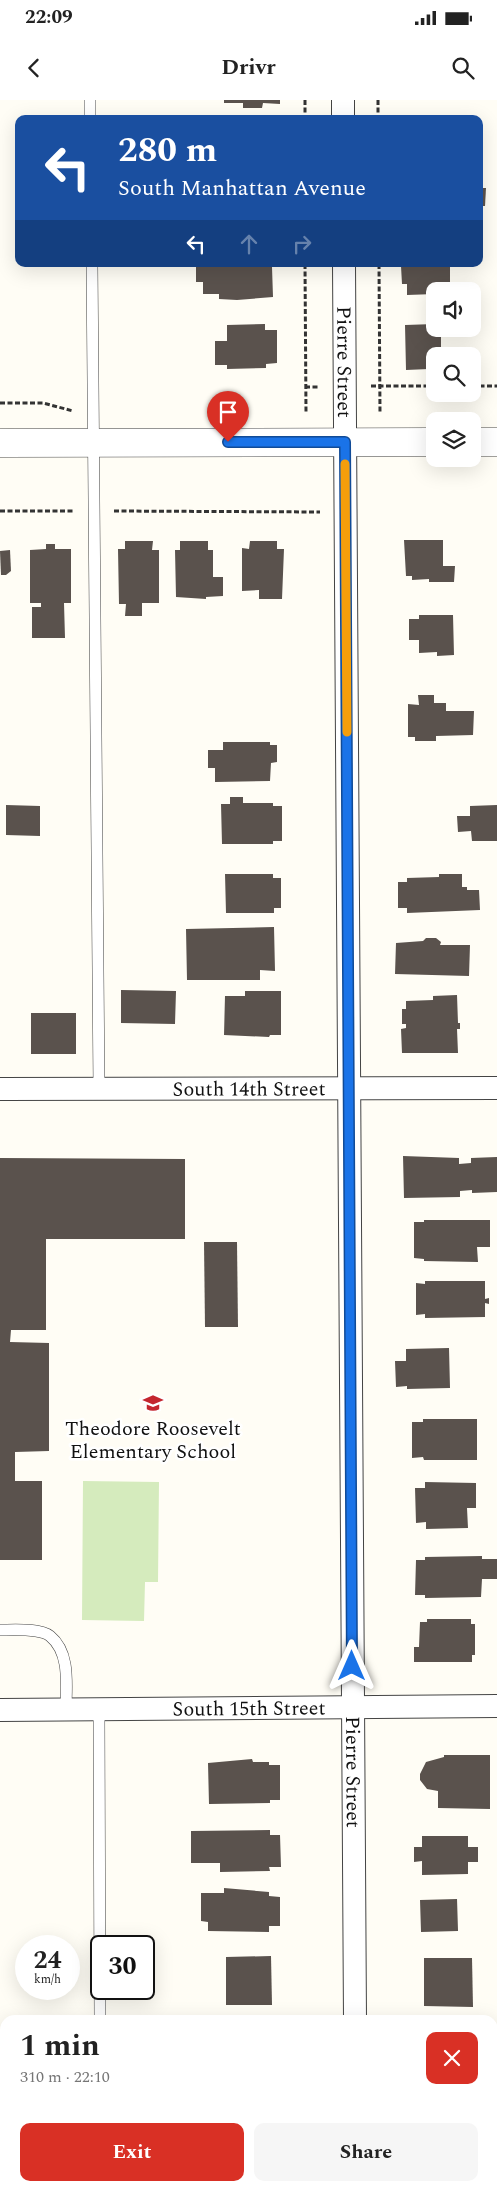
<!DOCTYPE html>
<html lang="en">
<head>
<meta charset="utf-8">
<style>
	:root { --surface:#fff; --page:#f6f6f6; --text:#222; --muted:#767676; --accent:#d93025 }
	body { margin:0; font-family:Spectral,serif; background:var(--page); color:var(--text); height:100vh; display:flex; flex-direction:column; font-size:19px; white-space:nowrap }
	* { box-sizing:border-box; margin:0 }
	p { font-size:16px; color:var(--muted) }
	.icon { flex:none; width:28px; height:28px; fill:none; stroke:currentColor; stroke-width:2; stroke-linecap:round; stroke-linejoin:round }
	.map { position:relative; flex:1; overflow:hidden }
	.sheet { position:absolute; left:0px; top:1915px; width:498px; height:176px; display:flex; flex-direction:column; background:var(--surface); border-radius:15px 15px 0 0; box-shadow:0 5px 20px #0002 }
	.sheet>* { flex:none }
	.banner { position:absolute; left:15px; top:15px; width:468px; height:152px; border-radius:10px; box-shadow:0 5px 20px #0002; background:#1a4fa0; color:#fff; overflow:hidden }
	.tools { position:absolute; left:426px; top:182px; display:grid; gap:10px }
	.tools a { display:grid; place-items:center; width:55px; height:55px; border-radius:10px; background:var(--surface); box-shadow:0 5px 20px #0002; font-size:25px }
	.speed { position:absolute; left:15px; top:1835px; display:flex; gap:10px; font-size:25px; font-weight:700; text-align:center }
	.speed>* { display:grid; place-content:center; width:65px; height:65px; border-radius:50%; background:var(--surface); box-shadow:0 5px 20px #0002; line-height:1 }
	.speed small { font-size:12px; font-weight:400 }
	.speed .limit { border:2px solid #111; border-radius:8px; background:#fff; color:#111 }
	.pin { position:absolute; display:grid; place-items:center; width:42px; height:42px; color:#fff; margin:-51px -21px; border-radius:50% 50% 50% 0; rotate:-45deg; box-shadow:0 0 5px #0007 }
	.pin .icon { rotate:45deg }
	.me { position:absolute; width:55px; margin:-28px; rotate:0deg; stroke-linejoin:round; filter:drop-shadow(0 0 4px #0008) }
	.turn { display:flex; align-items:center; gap:18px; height:105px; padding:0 20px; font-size:22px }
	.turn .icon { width:65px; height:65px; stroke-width:2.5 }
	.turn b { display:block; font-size:35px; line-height:42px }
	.lanes { display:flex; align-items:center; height:48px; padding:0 20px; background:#0003; justify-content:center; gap:25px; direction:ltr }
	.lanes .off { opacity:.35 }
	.round { display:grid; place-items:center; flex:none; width:52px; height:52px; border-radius:10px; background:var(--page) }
	.headline { display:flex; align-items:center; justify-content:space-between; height:85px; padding:0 20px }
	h1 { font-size:30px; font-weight:700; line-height:38px }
	.cta { display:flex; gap:10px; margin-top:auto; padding:10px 20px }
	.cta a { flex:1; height:58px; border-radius:10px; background:var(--accent); color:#fff; font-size:20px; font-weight:700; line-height:58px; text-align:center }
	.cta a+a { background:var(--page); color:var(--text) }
	.status { display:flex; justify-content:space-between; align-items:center; height:35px; padding:0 25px; background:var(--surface); direction:ltr }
	.status svg { height:14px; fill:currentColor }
	header { display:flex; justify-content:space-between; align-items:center; height:65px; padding:0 20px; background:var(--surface); font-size:22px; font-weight:700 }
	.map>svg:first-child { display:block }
	.green { fill:#d5ebbd }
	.building { fill:#5a524d }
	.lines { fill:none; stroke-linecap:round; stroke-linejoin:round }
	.service-casing { stroke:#444; stroke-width:12 }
	.minor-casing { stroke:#444; stroke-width:24 }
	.tertiary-casing { stroke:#444; stroke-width:29 }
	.path { stroke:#333; stroke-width:3; stroke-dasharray:5 2.5; stroke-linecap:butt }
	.service { stroke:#fff; stroke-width:11 }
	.minor { stroke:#fff; stroke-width:22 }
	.tertiary { stroke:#fff; stroke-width:28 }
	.route-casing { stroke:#114b97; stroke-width:12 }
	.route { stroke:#1a73e8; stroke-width:9 }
	.slow { stroke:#f59e0b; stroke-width:9 }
	.labels { text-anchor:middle; stroke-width:5; stroke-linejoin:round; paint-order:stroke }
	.street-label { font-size:20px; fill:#111; stroke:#fff }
	.poi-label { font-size:20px; fill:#111; stroke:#fff }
</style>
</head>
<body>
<div class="status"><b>22:09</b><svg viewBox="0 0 49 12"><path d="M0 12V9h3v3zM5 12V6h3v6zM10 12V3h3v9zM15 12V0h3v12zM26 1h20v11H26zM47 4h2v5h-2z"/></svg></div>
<header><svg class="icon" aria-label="back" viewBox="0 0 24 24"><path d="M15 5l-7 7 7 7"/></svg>Drivr<svg class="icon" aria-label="search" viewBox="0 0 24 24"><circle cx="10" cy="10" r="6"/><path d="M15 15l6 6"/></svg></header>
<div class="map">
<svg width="497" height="2091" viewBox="0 0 497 2091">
	<rect width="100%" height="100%" fill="#fffdf5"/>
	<!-- green -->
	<path class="green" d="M83,1381L159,1382L158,1482H145L144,1521L82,1520Z"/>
	<!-- building -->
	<g class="building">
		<path d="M224,0H280V4L263,3L262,8H243V3H224Z"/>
		<path d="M479,88H486L485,106H479Z"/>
		<path d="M196,164L272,167L273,197L237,200L219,199V194H203V182H196Z"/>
		<path d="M407,164H450V191H435V194L407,195V184H402L401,166H407Z"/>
		<path d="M265,224V230H277V263L266,264V268L227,269V265H215V241H227V225Z"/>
		<path d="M435,224V229H441V256L429,259V269L406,270L405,225Z"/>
		<path d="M404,440H443V466H455L454,482H429V479L412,480V476H406Z"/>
		<path d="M125,441H153L152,450H159V503H142V516H125L126,504H119L118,449H125Z"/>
		<path d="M180,441H208V450H213V477H223V496L206,497V499L176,497L175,450H180Z"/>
		<path d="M250,441H277V449H284L282,499H259V490L242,491V448L249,449Z"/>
		<path d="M46,444H55V449H71V503H64L65,538H32V507H41V503H30V450L46,449Z"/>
		<path d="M10,450L11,471L6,475H1L0,451Z"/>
		<path d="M419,515H453L454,555L437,556V552L419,553V540H409V519H419Z"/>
		<path d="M418,595H434V603H446V611H474L473,635L436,636V641H415V637H408V604L419,605Z"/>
		<path d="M223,642H270V645H277V662L271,663L270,681L215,682V668H208V650H223Z"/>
		<path d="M230,697H243V703H273V706H282V741H273V744H222L221,704H230Z"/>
		<path d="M6,705L40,706V736L6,735Z"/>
		<path d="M497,705V741H472L471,731L458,732L457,716H470V706Z"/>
		<path d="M225,774H273V778H281V808H274V813H226Z"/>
		<path d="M439,774H462V787H467V790H479L480,810L407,813V808H398V782H407V778L439,777Z"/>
		<path d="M274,827L275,871L260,870V880H187L186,829Z"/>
		<path d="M426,838H436L441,842L440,845H470L469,876L395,874L396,843L423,841Z"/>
		<path d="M121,890L176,891L175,924L121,923Z"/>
		<path d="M245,891H281V935H270L269,937L224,935L225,896H245Z"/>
		<path d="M457,895L458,923H460V929H457L458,953H402L401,929L406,928V924H402V909H406V901L433,900V896Z"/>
		<rect x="31" y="913" width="45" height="41"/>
		<path d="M403,1056L459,1058V1064L471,1063V1058L497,1057V1092L472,1093V1090L460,1091V1097L404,1098Z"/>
		<path d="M0,1058L185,1059V1139H46V1230H11L10,1242L49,1243V1351L15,1352V1381H42V1460H0Z"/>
		<path d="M424,1120H490V1147H477L478,1162L424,1161V1159L414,1158V1122H424Z"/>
		<path d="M204,1142H237L238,1227H205Z"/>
		<path d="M425,1181H485V1199L489,1198V1204L485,1203V1217L425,1218V1214L416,1215V1183L425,1184Z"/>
		<path d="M449,1248L450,1288L407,1289V1286L396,1287L395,1261H406V1249Z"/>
		<path d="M423,1319H477V1360H424L423,1357L412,1358V1322H423Z"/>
		<path d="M425,1382L476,1383V1408H467L468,1428L426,1429V1422L416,1423L415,1388H425Z"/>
		<path d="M482,1456V1459H497V1479H482L481,1497L425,1498V1495H415L416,1460H425V1457Z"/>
		<path d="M427,1519H471V1524H475V1555H472V1562H414V1547H419L420,1522H427Z"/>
		<path d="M444,1655H490V1709L438,1708V1691L427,1689L420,1680V1674L426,1662L444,1657Z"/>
		<path d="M252,1659L253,1662H269V1665H280V1700H270V1703L209,1704L208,1663Z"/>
		<path d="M270,1730V1735H280L281,1767H269L270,1771L220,1772V1763H191V1731Z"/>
		<path d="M422,1736H468V1747H478V1762H468V1774L422,1775V1761L414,1762V1747H422Z"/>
		<path d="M224,1788L269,1792V1796L280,1797V1826H269V1832L208,1831V1822L201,1821V1793H224Z"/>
		<path d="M457,1799L458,1831L421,1832L420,1800Z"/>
		<path d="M271,1856L272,1905H226V1857Z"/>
		<path d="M424,1858H472L473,1907L424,1906Z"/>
		<rect x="492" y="1994" width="5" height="35"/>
		<rect x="210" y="2086" width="73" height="5"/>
		<rect x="434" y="2086" width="44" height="5"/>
	</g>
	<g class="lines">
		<defs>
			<g id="service">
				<path d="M90,0V19"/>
				<path d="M92,164L99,988"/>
				<path d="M0,1530C13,1530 40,1528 50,1536C71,1553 66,1586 66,1610"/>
				<path d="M99,1610L100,1920"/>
				<path d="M100,2086V2091"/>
			</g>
			<g id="minor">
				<path d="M343,0V19"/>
				<path id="s1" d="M344,164L355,1920"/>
				<path id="s2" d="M0,989L497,988"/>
				<path id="s3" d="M0,1610L497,1606"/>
				<path d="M356,2086V2091"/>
			</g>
			<g id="tertiary">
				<path d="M472,342H497"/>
				<path d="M0,343L435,342"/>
			</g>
		</defs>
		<!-- service casing -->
		<use href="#service" class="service-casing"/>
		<!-- minor casing -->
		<use href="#minor" class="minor-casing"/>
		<!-- tertiary casing -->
		<use href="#tertiary" class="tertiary-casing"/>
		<!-- path -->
		<g class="path">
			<path d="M305,0V19"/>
			<path d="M378,0V19"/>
			<path d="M305,164L306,313"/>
			<path d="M379,164L380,313"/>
			<path d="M371,286H435"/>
			<path d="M472,286H497"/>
			<path d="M305,287H320"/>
			<path d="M0,303H43L73,311"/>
			<path d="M0,411H75"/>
			<path d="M114,411L320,412"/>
		</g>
		<!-- service -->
		<use href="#service" class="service"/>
		<!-- minor -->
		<use href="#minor" class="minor"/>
		<!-- tertiary -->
		<use href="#tertiary" class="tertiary"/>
	</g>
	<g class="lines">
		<defs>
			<path id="route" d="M228,342H345L352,1566"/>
		</defs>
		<!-- route casing -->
		<use href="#route" class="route-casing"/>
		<!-- route -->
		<use href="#route" class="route"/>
		<!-- slow -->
		<path class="slow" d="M345,364L347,632"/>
	</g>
	<!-- icons -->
	<defs>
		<symbol id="school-bare" viewBox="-9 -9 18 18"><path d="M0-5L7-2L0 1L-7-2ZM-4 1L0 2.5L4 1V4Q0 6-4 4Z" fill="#c4262e" stroke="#fff" stroke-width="2.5" paint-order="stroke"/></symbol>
	</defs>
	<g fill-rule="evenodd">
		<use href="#school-bare" x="139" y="1289" width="28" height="28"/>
	</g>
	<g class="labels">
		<!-- street labels -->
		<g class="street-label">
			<text dy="7" stroke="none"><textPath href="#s1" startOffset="98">Pierre Street</textPath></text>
			<text dy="7" stroke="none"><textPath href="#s2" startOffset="249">South 14th Street</textPath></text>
			<text dy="7" stroke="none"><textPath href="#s3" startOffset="249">South 15th Street</textPath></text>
			<text dy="7" stroke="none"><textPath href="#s1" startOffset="1508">Pierre Street</textPath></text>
		</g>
		<!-- poi labels -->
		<g class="poi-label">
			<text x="153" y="1335">Theodore Roosevelt<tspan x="153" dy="23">Elementary School</tspan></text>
		</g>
	</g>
</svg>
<div class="tools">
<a><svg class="icon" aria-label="sound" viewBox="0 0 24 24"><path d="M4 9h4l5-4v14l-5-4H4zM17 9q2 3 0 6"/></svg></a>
<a><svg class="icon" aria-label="search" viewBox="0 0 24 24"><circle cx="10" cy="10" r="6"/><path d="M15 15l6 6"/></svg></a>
<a><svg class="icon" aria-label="layers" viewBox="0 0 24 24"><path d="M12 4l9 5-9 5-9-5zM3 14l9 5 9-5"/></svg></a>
</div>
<div class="speed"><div>24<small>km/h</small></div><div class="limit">30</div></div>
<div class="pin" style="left:228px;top:342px;background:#d93025"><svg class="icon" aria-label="arrive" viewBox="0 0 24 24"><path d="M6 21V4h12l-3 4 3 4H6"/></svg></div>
<svg class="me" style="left:352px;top:1566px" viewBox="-20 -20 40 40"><path d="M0-17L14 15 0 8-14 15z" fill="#1a73e8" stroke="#fff" stroke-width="4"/></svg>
<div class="banner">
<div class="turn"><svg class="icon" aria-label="left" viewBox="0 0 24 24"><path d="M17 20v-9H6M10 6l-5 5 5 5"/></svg><div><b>280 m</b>South Manhattan Avenue</div></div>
<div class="lanes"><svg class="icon" aria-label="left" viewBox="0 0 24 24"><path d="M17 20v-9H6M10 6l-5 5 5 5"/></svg><svg class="icon off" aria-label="ahead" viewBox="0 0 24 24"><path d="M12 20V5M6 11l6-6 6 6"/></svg><svg class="icon off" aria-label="right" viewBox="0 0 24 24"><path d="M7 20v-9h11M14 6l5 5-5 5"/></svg></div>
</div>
<section class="sheet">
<div class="headline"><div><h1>1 min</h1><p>310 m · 22:10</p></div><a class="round" style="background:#d93025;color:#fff"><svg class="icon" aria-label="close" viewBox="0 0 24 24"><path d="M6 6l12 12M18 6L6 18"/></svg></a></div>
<div class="cta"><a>Exit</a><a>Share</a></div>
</section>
</div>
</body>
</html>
